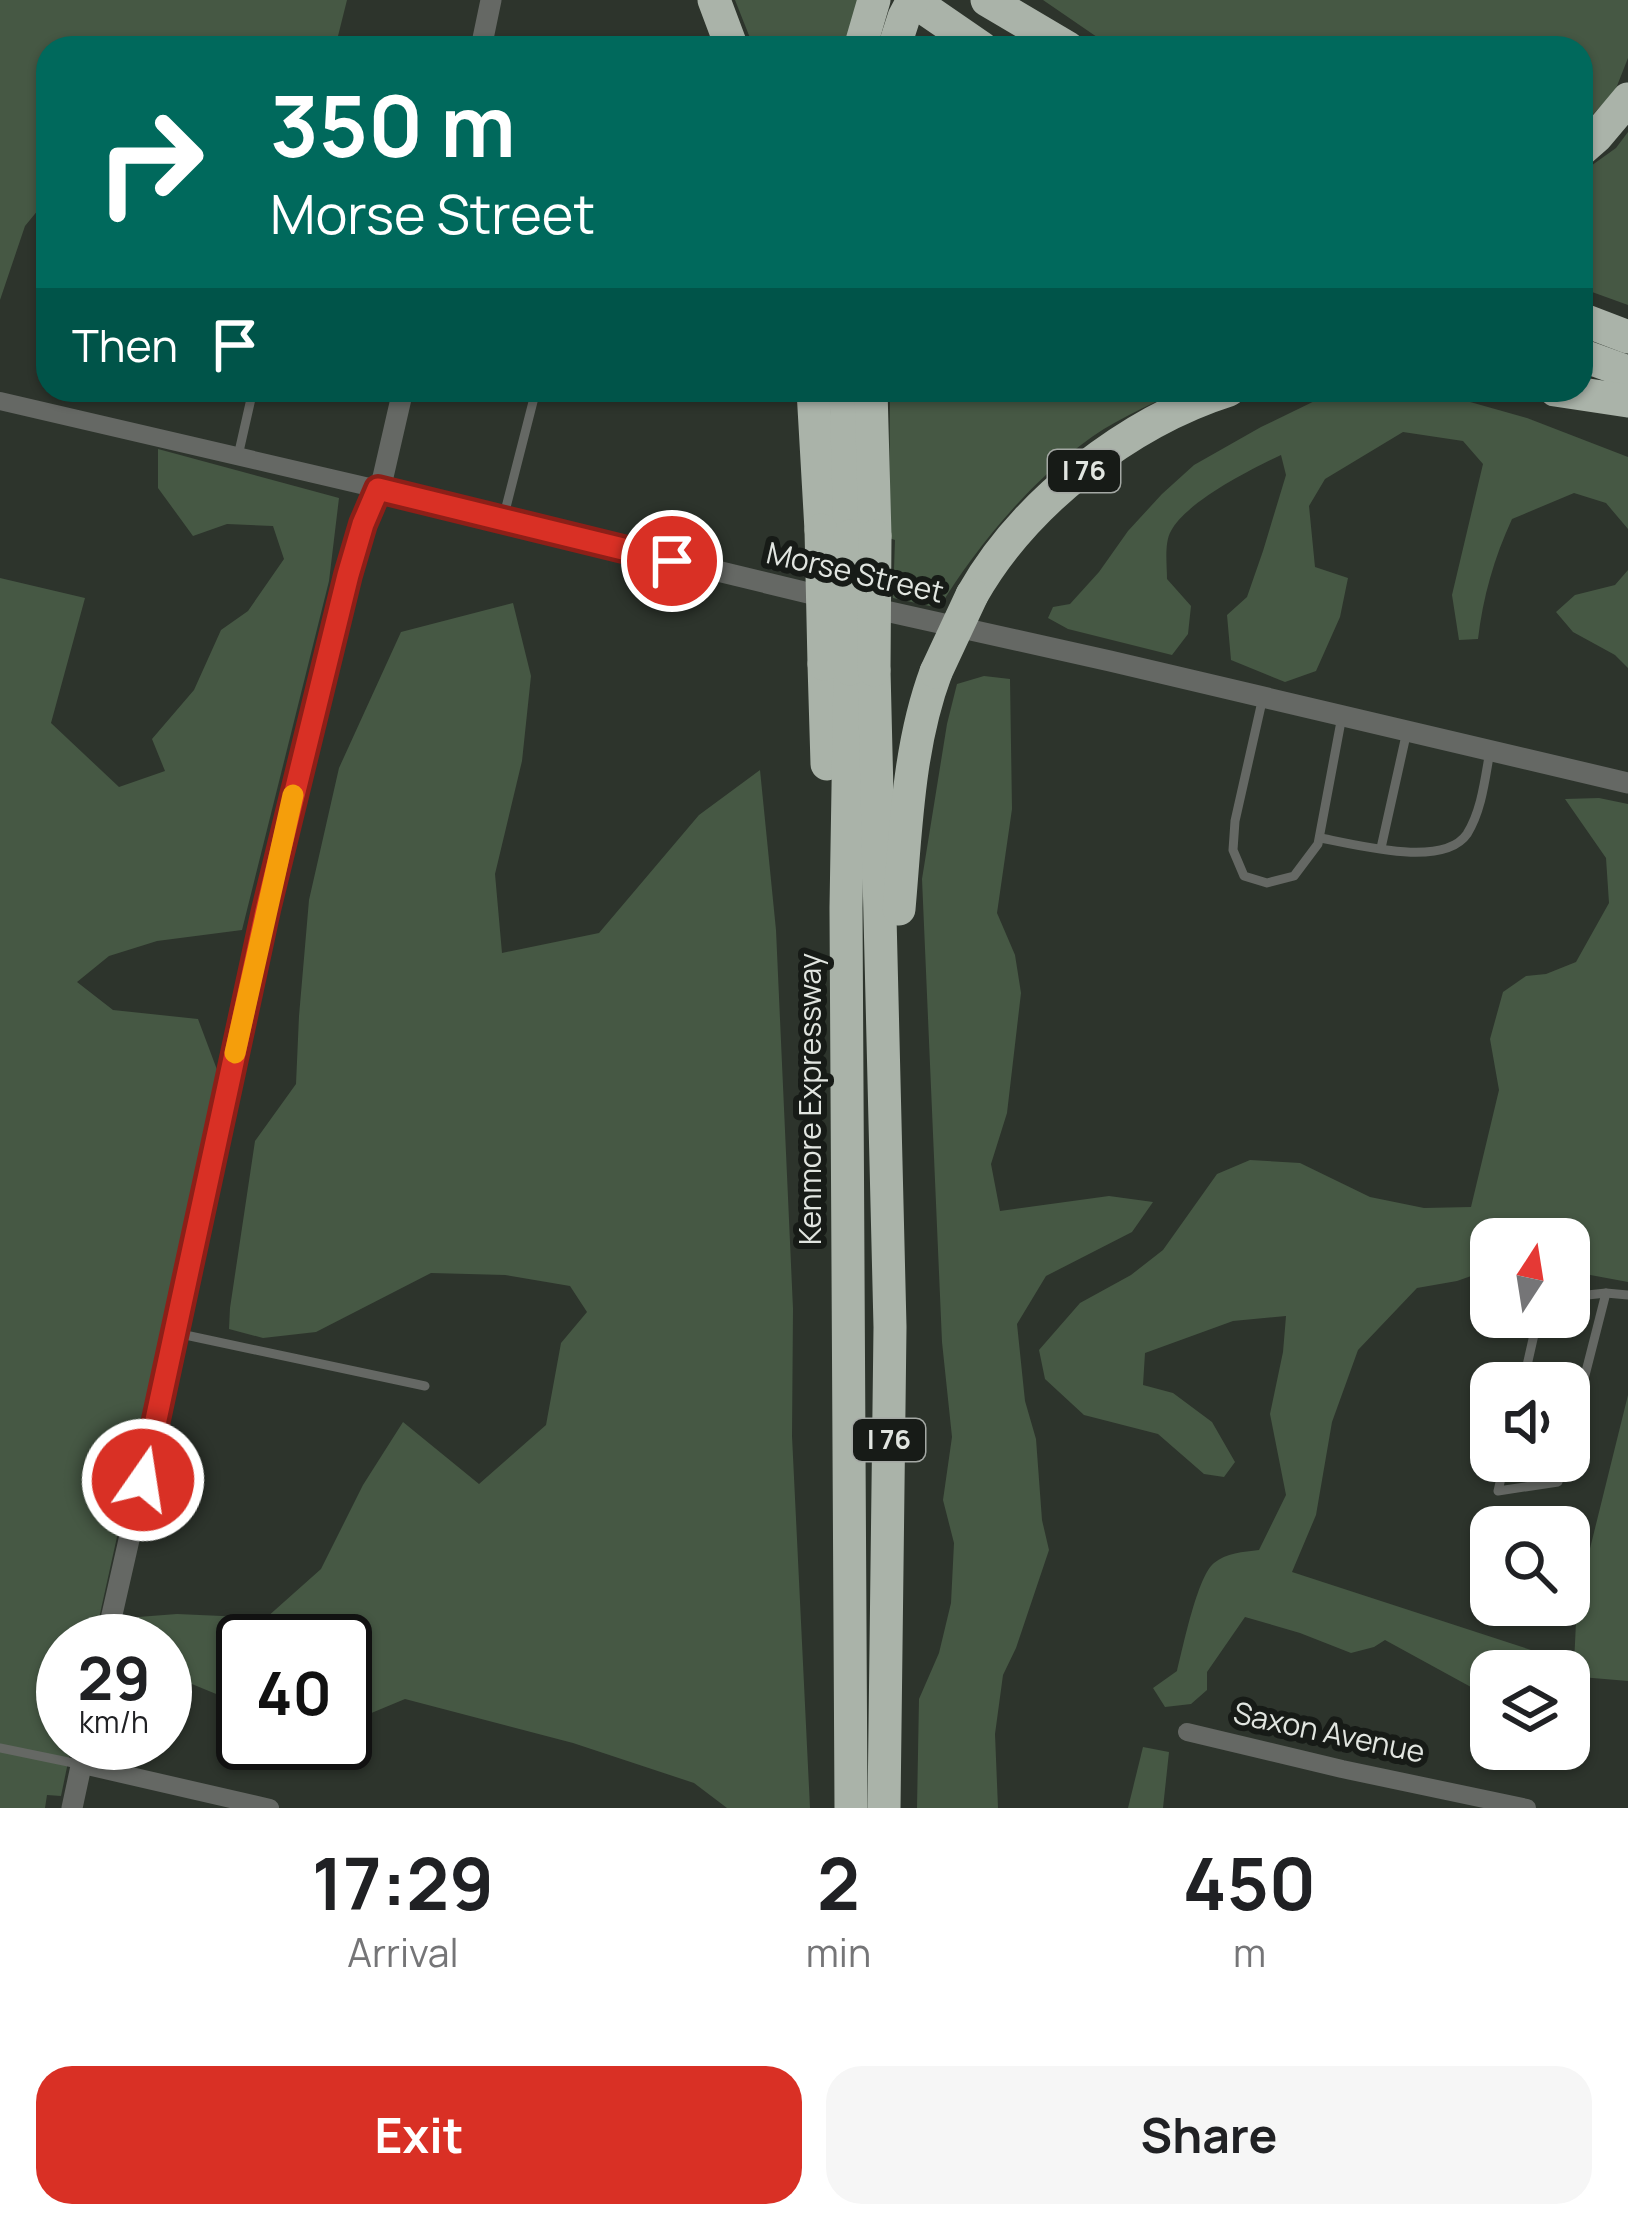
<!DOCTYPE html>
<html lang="en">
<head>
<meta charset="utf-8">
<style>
	:root { --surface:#fff; --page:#f6f6f6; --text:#202124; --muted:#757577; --accent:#d93025 }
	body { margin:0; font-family:Manrope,sans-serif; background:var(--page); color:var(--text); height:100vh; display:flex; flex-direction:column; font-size:45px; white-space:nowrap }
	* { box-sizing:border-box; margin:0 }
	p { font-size:39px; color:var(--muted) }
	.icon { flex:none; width:66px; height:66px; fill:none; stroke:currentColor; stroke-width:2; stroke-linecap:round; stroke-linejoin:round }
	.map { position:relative; height:1808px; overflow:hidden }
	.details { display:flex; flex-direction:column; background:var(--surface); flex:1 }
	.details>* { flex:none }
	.banner { position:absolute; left:36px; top:36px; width:1557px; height:366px; border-radius:36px; box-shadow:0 3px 9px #0004; background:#00695c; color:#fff; overflow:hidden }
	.needle { width:78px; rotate:12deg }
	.buttons { position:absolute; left:1470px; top:1218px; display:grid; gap:24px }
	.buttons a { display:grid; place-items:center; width:120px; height:120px; border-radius:24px; background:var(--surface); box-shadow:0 3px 9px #0004; font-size:60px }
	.speed { position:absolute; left:36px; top:1614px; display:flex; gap:24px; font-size:60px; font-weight:700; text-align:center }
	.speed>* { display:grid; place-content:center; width:156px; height:156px; border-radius:50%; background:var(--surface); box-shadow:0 3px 9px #0004; line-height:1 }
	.speed small { font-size:30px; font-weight:400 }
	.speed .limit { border:6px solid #111; border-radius:18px; background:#fff; color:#111 }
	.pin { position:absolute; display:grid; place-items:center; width:102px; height:102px; color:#fff; margin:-51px; border:6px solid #fff; border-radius:50%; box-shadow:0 3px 12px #0007 }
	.me { position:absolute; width:132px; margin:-66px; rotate:13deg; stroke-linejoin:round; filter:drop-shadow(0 0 9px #0008) }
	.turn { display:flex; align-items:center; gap:42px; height:252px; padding:0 36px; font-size:54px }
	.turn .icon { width:156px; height:156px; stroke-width:2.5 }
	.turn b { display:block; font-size:84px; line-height:102px }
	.then { display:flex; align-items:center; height:114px; padding:0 36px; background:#0003; gap:24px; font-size:45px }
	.eta { display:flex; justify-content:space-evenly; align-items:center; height:204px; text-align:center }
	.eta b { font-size:72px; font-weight:700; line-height:84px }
	.primary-button { display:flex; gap:24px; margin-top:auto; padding:24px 36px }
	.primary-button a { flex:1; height:138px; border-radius:36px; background:var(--accent); color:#fff; font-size:48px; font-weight:700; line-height:138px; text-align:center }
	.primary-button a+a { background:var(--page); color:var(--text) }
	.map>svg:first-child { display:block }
	.green { fill:#465844 }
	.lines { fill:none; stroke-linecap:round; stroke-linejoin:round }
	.service { stroke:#656864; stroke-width:9 }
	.minor { stroke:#656864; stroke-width:18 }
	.tertiary { stroke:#656864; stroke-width:21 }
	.motorway { stroke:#aab3a9; stroke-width:33 }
	.motorway-bridge { stroke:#aab3a9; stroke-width:33 }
	.route-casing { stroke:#8d1f18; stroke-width:30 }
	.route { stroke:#d93025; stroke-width:21 }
	.slow { stroke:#f59e0b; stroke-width:21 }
	.labels { text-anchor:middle; stroke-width:12; stroke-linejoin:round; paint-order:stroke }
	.shield { fill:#171b17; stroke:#a4a8a4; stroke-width:3 }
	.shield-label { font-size:27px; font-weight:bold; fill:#e1e5e0 }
	.street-label { font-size:30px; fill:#e1e5e0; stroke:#171b17 }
</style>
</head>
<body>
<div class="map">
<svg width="1628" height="1808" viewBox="0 0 1628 1808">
	<rect width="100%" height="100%" fill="#2d342c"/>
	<!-- green -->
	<g class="green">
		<path d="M0,0H347L335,48H48V198L25,226L0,300Z"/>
		<path d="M735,0H860L849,48H754Z"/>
		<path d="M1043,0H1628V58L1615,91L1581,127V48H1113Z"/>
		<path d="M1628,132V305L1581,288V173L1616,148Z"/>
		<path d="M890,390H1180C1146,407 1110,422 1081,445C1026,487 974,550 939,608L893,598L895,540L889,538Z"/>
		<path d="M1380,391L1456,398L1527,418L1628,457V529L1606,503L1574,493L1512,519C1494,558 1483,597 1478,639L1459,640L1452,595L1483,464L1463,441L1403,432L1325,479L1309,506L1315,567L1348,578L1340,617L1316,671L1285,682L1231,660L1227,615L1247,597L1263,551L1286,475L1281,455C1251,469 1186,502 1171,531C1164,543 1167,565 1167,579L1191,606L1188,634L1172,655L1068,629L1048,618L1053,607L1070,604L1099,572L1128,531L1162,494L1194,465L1261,427L1331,393Z"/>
		<path d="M158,449L339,498L329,581L242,930L157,941L109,956L77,982L113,1010L198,1019L219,1075L94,1641H63V1743H72L61,1796L47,1795L45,1808H0V578L85,598L51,723L119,787L165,771L152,739L194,690L221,630L248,611L284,559L273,526L227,524L193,536L158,488Z"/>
		<path d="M1628,570V668L1615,655L1573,632L1556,612L1575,595L1615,585Z"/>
		<path d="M513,603L531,676L522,761L495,874L502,953L599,933L699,815L760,770L776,930L793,1309L792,1436L810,1808H727L694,1783L573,1743L405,1699L345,1724V1641H243V1705L165,1673V1641H138V1617L177,1614L266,1618L321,1569L363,1485L403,1422L479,1484L546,1425L561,1343L587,1312L570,1286L505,1275L431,1273L316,1332L263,1338L229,1329L230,1308L255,1141L296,1084L299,1016L309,900L339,768L401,632Z"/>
		<path d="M984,676L1010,679L1012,809L997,913L1015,955L1021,993L1007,1113L991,1164L1000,1211L1109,1196L1153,1202L1132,1232L1046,1276L1017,1324L1025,1401L1036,1439L1042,1520L1049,1550L1016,1648L1003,1675L995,1734L998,1808H917L919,1699L939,1653L951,1603L954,1543L943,1500L952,1437L942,1342L922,879L947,724L957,684Z"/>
		<path d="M1599,798L1628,804V1282L1569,1271V1239H1491V1269L1457,1281L1417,1288L1358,1350L1332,1422L1316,1515L1292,1572L1574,1664L1577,1601L1628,1395V1681L1569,1676V1671H1491V1698L1385,1640L1374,1647L1351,1653L1300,1633L1245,1617L1207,1672V1690L1191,1704L1165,1707L1153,1688L1177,1671C1183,1648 1197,1577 1214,1563C1226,1553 1243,1552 1259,1550L1286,1495L1270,1414L1283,1352L1286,1316L1233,1321L1145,1353L1143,1385L1173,1393L1212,1422L1235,1462L1224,1477L1204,1474L1158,1434L1084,1415L1045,1379L1039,1350L1080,1303L1131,1275L1163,1250L1217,1174L1250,1160L1300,1163L1370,1197L1424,1208L1471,1207L1499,1090L1490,1039L1503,992L1526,976L1546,974L1576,962L1609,903L1606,858L1565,799Z"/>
		<path d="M1143,1747L1169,1752L1163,1808H1128Z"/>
	</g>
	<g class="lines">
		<!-- service -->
		<g class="service">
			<path d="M238,456L253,390"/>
			<path d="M503,519L536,390"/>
			<path d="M1263,697L1235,821L1233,850L1244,876L1267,883L1294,876L1318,844L1342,716"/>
			<path d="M1320,838C1355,844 1443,869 1467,834C1482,810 1485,778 1490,751"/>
			<path d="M1381,848L1407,731"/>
			<path d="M1569,1297L1606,1293L1628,1295"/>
			<path d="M176,1333L425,1386"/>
			<path d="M1523,1383L1538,1317"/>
			<path d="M1569,1438L1606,1293"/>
			<path d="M1505,1461L1498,1491L1558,1482L1563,1461"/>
			<path d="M0,1748L83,1765"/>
		</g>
		<!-- minor -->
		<g class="minor">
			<path d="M0,401L378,489"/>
			<path d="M1187,1732L1342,1769L1527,1808"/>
			<path d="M83,1765L270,1808"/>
		</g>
		<!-- tertiary -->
		<g class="tertiary">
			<path d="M481,48L491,0"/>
			<path d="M378,489L833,599"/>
			<path d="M863,606L1110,661L1628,783"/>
			<path d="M106,1641L176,1333L265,910L348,575L363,524L383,477L403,390"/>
			<path d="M72,1808L86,1743"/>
		</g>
		<!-- motorway -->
		<g class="motorway">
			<path d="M714,0L732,48"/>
			<path d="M912,0L982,48"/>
			<path d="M987,0L1068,48"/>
			<path d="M860,48L874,0"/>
			<path d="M1581,150L1597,136L1628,99"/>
			<path d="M1581,319L1628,337"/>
			<path d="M1581,355L1628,372"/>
			<path d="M813,390L821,530"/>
			<path d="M846,390L850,536"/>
			<path d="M871,390L875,536"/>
			<path d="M1555,390L1628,401"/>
			<path d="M972,595C1024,503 1128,422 1229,390"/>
			<path d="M824,664L827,764"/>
			<path d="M850,669L846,908L851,1808"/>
			<path d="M874,670L890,1327L884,1808"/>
			<path d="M899,909C906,830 908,747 936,672"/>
		</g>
		<!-- motorway-bridge -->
		<g class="motorway-bridge">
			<path d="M894,48L904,17L913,0"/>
			<path d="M821,530L824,664"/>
			<path d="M850,669V536"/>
			<path d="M874,670L875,536"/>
			<path d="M936,672L972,595"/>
		</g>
	</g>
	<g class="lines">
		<defs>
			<path id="route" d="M143,1480L266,910L348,575L363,524L378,489L672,561"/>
		</defs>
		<!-- route casing -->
		<use href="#route" class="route-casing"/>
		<!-- route -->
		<use href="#route" class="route"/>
		<!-- slow -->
		<path class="slow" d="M235,1053L293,795"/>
	</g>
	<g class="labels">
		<!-- shield labels -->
		<g class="shield">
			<rect x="1048" y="450" width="72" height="42" rx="9"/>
			<rect x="853" y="1419" width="72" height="42" rx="9"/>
		</g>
		<g class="shield-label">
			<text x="1084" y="480">I 76</text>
			<text x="889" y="1449">I 76</text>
		</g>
		<!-- street labels -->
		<g class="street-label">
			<text transform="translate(855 573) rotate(13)" y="10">Morse Street</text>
			<text transform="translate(811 1099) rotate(-90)" y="10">Kenmore Expressway</text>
			<text transform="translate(1329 1733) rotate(12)" y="10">Saxon Avenue</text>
		</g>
	</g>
</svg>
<div class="buttons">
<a><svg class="needle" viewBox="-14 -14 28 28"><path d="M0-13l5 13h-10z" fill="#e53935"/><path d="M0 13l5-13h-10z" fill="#757577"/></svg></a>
<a><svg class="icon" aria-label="sound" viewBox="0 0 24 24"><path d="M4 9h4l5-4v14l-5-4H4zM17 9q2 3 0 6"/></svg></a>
<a><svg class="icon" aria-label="search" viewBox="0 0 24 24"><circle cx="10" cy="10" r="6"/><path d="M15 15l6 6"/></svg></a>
<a><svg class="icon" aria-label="layers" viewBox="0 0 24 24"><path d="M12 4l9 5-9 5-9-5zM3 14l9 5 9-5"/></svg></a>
</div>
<div class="speed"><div>29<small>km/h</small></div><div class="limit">40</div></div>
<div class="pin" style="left:672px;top:561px;background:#d93025"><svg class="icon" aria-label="arrive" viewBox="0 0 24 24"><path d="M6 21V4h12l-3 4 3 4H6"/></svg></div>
<svg class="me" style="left:143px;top:1480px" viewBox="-20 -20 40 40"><circle r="17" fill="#d93025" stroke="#fff" stroke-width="3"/><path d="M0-11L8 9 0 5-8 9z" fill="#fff"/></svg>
<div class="banner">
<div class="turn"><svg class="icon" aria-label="right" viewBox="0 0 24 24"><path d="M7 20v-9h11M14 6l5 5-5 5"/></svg><div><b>350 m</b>Morse Street</div></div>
<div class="then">Then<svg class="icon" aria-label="arrive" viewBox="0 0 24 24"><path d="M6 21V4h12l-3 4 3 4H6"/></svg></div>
</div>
</div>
<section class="details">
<div class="eta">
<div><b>17:29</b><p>Arrival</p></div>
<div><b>2</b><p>min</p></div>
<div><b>450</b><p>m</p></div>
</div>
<div class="primary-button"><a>Exit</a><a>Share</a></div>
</section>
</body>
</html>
